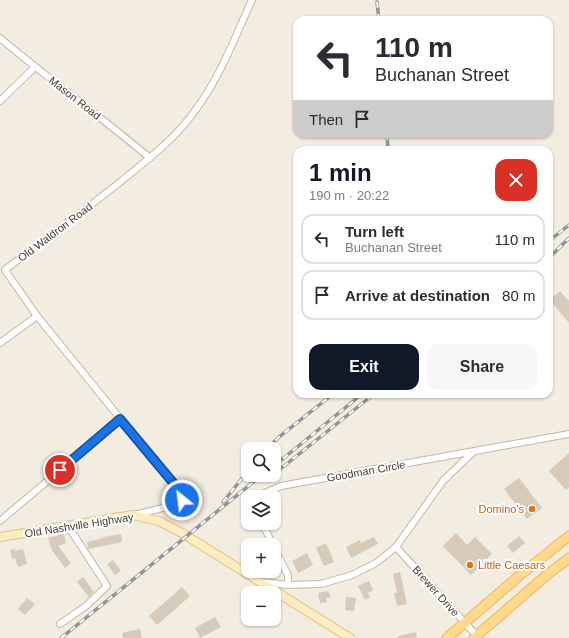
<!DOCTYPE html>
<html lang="en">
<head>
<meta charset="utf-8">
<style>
	:root { --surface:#fff; --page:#f7f7f7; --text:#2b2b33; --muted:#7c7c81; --line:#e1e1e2; --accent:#111827 }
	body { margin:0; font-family:Helvetica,sans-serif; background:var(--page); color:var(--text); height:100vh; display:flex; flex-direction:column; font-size:15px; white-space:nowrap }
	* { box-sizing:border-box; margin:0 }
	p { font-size:13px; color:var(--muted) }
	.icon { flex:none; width:22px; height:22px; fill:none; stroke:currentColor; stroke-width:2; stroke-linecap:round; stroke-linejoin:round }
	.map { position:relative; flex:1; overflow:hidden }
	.drawer { position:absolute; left:293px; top:146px; width:260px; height:252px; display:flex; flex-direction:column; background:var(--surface); border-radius:12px; box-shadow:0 1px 3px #0004 }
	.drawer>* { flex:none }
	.guide { position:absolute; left:293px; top:16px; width:260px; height:122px; border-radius:12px; box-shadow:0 1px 3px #0004; background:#fff; color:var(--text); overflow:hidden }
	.tools { position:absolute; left:241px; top:442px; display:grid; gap:8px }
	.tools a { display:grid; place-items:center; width:40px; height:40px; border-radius:8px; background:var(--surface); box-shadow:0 1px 3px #0004; font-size:20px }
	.pin { position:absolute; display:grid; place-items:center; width:34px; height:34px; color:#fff; margin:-17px; border:2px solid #fff; border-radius:50%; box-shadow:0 1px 4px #0007 }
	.me { position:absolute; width:44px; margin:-22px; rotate:331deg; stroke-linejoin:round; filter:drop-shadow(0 0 3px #0008) }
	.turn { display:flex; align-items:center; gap:14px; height:84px; padding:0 16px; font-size:18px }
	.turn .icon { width:52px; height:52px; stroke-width:2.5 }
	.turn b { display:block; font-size:28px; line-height:34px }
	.then { display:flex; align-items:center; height:38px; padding:0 16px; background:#0003; gap:8px; font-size:15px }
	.round { display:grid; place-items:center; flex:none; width:42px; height:42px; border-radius:12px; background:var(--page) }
	.overview { display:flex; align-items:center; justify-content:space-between; height:68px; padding:0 16px }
	h1 { font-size:24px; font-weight:700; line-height:30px; color:var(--accent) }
	.primary-button { display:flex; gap:8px; margin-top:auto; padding:8px 16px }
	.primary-button a { flex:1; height:46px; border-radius:12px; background:var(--accent); color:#fff; font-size:16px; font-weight:700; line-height:46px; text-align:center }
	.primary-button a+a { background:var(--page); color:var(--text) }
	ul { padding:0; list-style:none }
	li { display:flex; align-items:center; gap:12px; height:50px; margin:0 8px 6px; padding:0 8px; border:2px solid var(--line); border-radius:12px }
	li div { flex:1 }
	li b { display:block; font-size:15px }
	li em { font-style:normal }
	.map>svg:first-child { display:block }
	.building { fill:#d7cab9 }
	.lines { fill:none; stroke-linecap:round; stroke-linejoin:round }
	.minor-casing { stroke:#c1b7a7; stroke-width:8 }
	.secondary-casing { stroke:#d9c28f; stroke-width:10 }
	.primary-casing { stroke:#ebb856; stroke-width:11 }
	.minor { stroke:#fff; stroke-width:6 }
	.secondary { stroke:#ffedbf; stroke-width:8 }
	.primary { stroke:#ffda8e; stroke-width:9 }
	.rail-casing { stroke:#939393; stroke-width:3.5 }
	.rail { stroke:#fff; stroke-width:2; stroke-dasharray:6; stroke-linecap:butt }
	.route-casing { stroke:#114b97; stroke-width:10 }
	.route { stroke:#1a73e8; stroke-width:7 }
	.food-dot { fill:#e8710a; stroke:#fff; stroke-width:1.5 }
	.labels { text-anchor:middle; stroke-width:4; stroke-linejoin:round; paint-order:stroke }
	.street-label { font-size:11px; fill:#443c32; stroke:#fff }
	.food-label { font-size:11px; fill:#c56008; stroke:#fff; text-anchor:end }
</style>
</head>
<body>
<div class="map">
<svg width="569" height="638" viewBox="0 0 569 638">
	<rect width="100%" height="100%" fill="#f2ece1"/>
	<!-- building -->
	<g class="building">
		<path d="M560,291L569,301V323L550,300Z"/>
		<path d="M569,453V487L566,490L549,471Z"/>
		<path d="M519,478L542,508L527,519L504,489Z"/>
		<path d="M456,533L467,545L475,537L492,554L471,575L443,546Z"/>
		<path d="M64,534L66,543L58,546L71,563L65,568L52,550L48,538Z"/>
		<path d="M121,534L122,542L88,549L87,542L103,538V537Z"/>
		<path d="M519,536L525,543L513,553L507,546Z"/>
		<path d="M374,537L378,544L351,558L346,547L360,540L361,543Z"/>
		<path d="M326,543L334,562L324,566L316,548Z"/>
		<path d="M15,549V551L23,549L27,564L18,567L15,558L12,559L10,550Z"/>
		<path d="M307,553L313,565L298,573L292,561Z"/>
		<path d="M113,560L121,571L115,575L107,564Z"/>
		<path d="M400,572L407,604L397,606L394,593H397L393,574Z"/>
		<path d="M83,577L94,592L89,597L77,582Z"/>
		<path d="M369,581L373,590L368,593L370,597L365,600L358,586Z"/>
		<path d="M182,587L190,596L157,625L149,616Z"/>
		<path d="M328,591L331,597L326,598L327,602L320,603L318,593Z"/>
		<path d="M346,597L356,598L354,611L345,610Z"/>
		<path d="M27,598L35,604L25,615L18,609Z"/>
		<path d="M215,617L221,627L200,638L195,628Z"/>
		<path d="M262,619H277L272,626Z"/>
		<path d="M140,629L142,638H123L122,633Z"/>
		<path d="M416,632L417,638H398V636Z"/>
	</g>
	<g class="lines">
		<defs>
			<g id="minor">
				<path d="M0,38C49,79 101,117 150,158"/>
				<path d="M0,101L35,67"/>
				<path d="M0,343L37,316"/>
				<path d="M262,497L265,493L281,486L569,434"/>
				<path d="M134,515L175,505L182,500L179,491L37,316L5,270C44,239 86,210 125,178C151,157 178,136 197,108C221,75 235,37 252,0"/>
				<path d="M0,521L121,419"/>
				<path d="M262,523L273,545"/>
				<path d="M396,547L477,636"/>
				<path d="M274,548L288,575V585"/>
				<path d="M262,582L288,585L321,584L352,575L376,563L396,547L443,481L473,452"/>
				<path d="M60,624L86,606L107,586L68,526"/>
			</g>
			<path id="secondary" d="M0,537L133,515L159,521L182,533L350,638"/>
			<g id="primary">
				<path d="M447,638L519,576L569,536"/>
				<path d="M474,638L548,574L569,558"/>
			</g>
		</defs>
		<!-- minor casing -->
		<use href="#minor" class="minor-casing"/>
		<!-- secondary casing -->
		<use href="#secondary" class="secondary-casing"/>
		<!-- primary casing -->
		<use href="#primary" class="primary-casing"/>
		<!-- minor -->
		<use href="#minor" class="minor"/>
		<!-- secondary -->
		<use href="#secondary" class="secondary"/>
		<!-- primary -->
		<use href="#primary" class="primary"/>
		<defs>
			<g id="rail">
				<path d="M377,2L379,20"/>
				<path d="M387,134L388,150"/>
				<path d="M549,241L569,225"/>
				<path d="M549,258L569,238"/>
				<path d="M267,449L279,437L333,394"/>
				<path d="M274,466L362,394"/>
				<path d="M274,474L374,394"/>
				<path d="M223,502L248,471"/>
				<path d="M61,638L262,475"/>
			</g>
		</defs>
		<!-- rail casing -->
		<use href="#rail" class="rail-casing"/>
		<!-- rail -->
		<use href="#rail" class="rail"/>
	</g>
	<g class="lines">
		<defs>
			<path id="route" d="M60,470L120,419L180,491L182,500"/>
		</defs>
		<!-- route casing -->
		<use href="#route" class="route-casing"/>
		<!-- route -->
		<use href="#route" class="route"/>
	</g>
	<!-- markers -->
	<g class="food-dot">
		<circle cx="532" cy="509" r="4"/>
		<circle cx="470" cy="565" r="4"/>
	</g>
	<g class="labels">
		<!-- street labels -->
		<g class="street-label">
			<text transform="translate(75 98) rotate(38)" y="4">Mason Road</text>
			<text transform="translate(55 232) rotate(-37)" y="4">Old Waldron Road</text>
			<text transform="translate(366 471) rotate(-10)" y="4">Goodman Circle</text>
			<text transform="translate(79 525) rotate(-9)" y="4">Old Nashville Highway</text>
			<text transform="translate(436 591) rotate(48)" y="4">Brewer Drive</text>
		</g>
		<!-- food labels -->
		<g class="food-label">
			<text x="524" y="513">Domino's</text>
			<text x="478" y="569" text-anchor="start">Little Caesars</text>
		</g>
	</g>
</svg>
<div class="tools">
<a><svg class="icon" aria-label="search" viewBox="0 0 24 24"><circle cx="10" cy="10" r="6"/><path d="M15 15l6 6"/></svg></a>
<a><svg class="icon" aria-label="layers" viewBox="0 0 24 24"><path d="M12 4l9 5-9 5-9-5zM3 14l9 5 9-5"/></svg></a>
<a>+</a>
<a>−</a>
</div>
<div class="pin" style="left:60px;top:470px;background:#d93025"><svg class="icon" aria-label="arrive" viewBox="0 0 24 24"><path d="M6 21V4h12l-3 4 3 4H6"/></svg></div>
<svg class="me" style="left:182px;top:500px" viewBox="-20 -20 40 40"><circle r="17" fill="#1a73e8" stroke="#fff" stroke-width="3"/><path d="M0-11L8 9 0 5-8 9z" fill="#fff"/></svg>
<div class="guide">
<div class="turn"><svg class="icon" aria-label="left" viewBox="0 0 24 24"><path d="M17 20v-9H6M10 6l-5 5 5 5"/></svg><div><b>110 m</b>Buchanan Street</div></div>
<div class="then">Then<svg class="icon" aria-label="arrive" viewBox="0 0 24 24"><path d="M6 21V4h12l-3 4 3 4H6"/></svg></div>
</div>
<section class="drawer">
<div class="overview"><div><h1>1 min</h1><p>190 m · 20:22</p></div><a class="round" style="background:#d93025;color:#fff"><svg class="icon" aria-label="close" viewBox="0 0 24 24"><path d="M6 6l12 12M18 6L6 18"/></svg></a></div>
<ul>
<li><svg class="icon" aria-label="left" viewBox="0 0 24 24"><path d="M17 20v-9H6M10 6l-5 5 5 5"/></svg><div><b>Turn left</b><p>Buchanan Street</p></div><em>110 m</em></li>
<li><svg class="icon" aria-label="arrive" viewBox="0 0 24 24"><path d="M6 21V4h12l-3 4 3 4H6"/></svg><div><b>Arrive at destination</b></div><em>80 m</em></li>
</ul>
<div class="primary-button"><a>Exit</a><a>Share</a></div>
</section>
</div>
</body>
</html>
